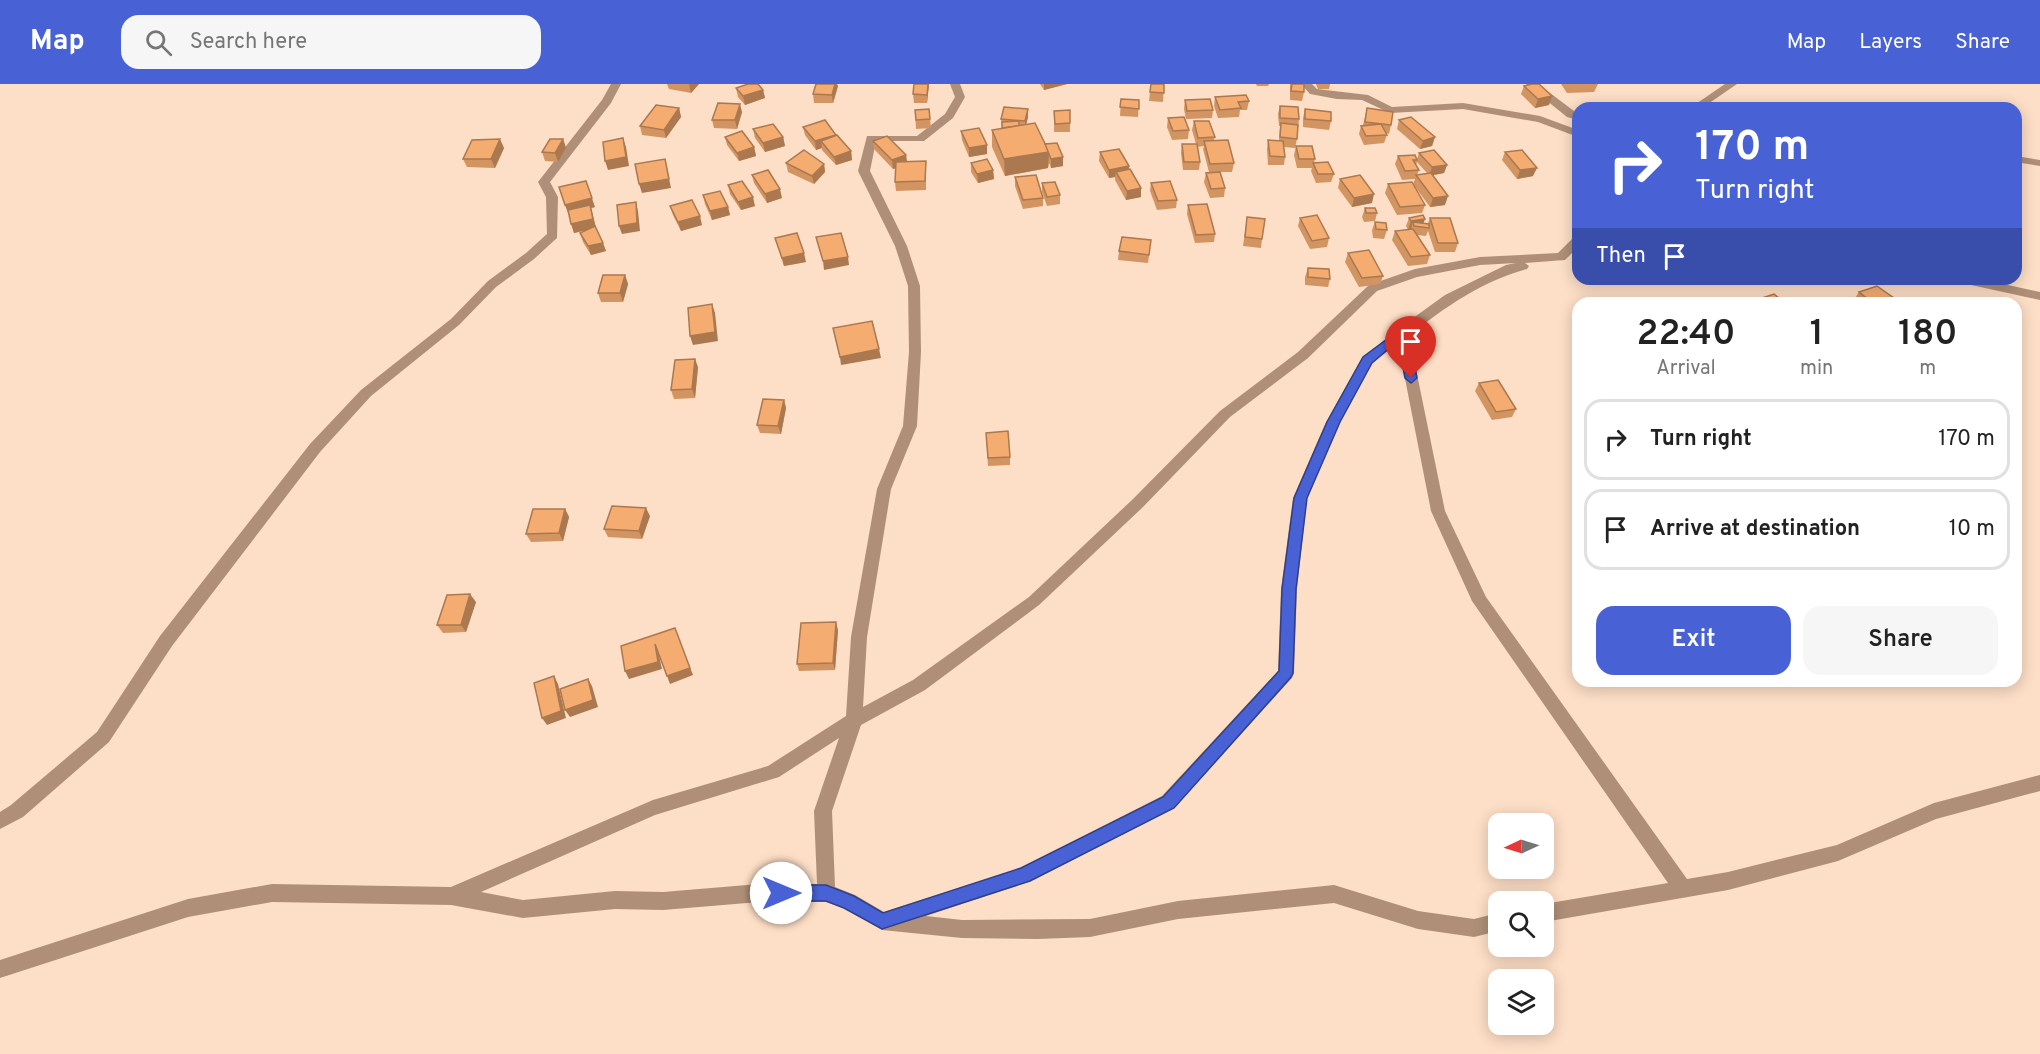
<!DOCTYPE html>
<html lang="en">
<head>
<meta charset="utf-8">
<style>
	:root { --surface:#fff; --page:#f6f6f6; --text:#222; --muted:#767676; --line:#e0e0e0; --accent:#4862d6 }
	body { margin:0; font-family:Overpass,sans-serif; background:var(--page); color:var(--text); height:100vh; display:flex; flex-direction:column; font-size:22px; white-space:nowrap }
	* { box-sizing:border-box; margin:0 }
	p { font-size:20px; color:var(--muted) }
	.icon { flex:none; width:33px; height:33px; fill:none; stroke:currentColor; stroke-width:2; stroke-linecap:round; stroke-linejoin:round }
	.map { position:relative; flex:1; overflow:hidden }
	.panel { position:absolute; left:1572px; top:213px; width:450px; height:390px; display:flex; flex-direction:column; background:var(--surface); border-radius:18px; box-shadow:0 3px 15px #0003 }
	.panel>* { flex:none }
	.banner { position:absolute; left:1572px; top:18px; width:450px; height:183px; border-radius:18px; box-shadow:0 3px 15px #0003; background:#4862d6; color:#fff; overflow:hidden }
	.needle { width:39px; rotate:266deg }
	.controls { position:absolute; left:1488px; top:729px; display:grid; gap:12px }
	.controls a { display:grid; place-items:center; width:66px; height:66px; border-radius:12px; background:var(--surface); box-shadow:0 3px 15px #0003; font-size:30px }
	.pin { position:absolute; display:grid; place-items:center; width:51px; height:51px; color:#fff; margin:-62px -26px; border-radius:50% 50% 50% 0; rotate:-45deg; box-shadow:0 0 6px #0007 }
	.pin .icon { rotate:45deg }
	.me { position:absolute; width:66px; margin:-33px; rotate:90deg; stroke-linejoin:round; filter:drop-shadow(0 0 4px #0008) }
	.turn { display:flex; align-items:center; gap:21px; height:126px; padding:0 24px; font-size:27px }
	.turn .icon { width:78px; height:78px; stroke-width:2.5 }
	.turn b { display:block; font-size:42px; line-height:51px }
	.then { display:flex; align-items:center; height:57px; padding:0 24px; background:#0003; gap:12px; font-size:22px }
	.eta { display:flex; justify-content:space-evenly; align-items:center; height:102px; text-align:center }
	.eta b { font-size:36px; font-weight:600; line-height:42px }
	.button { display:flex; gap:12px; margin-top:auto; padding:12px 24px }
	.button a { flex:1; height:69px; border-radius:18px; background:var(--accent); color:#fff; font-size:24px; font-weight:600; line-height:69px; text-align:center }
	.button a+a { background:var(--page); color:var(--text) }
	ul { padding:0; list-style:none }
	li { display:flex; align-items:center; gap:18px; height:81px; margin:0 12px 9px; padding:0 12px; border:3px solid var(--line); border-radius:18px }
	li div { flex:1 }
	li b { display:block; font-size:22px }
	li em { font-style:normal }
	header { display:flex; align-items:center; gap:36px; box-sizing:border-box; height:84px; padding:0 30px; background:var(--accent); color:#fff }
	header strong { font-size:28px }
	nav { display:flex; gap:33px; margin-inline-start:auto; font-size:21px }
	.search { width:420px; height:54px; background:var(--page); display:flex; align-items:center; gap:15px; box-sizing:border-box; padding:0 21px; border-radius:18px; color:var(--muted); font-size:22px }
	.map>svg:first-child { display:block }
	.lines { fill:none; stroke-linecap:round; stroke-linejoin:round }
	.street { fill:#af8f77; fill-rule:evenodd }
	.wall { fill:#d29461; fill-rule:evenodd }
	.shaded-wall { fill:#ab784f }
	.building { fill:#f4ac71; stroke:#ab784f; stroke-width:1.5 }
	.route { fill:#4862d6; stroke:#2f408b; stroke-width:1.5 }
</style>
</head>
<body>
<header>
<strong>Map</strong>
<div class="search"><svg class="icon" aria-label="search" viewBox="0 0 24 24"><circle cx="10" cy="10" r="6"/><path d="M15 15l6 6"/></svg>Search here</div>
<nav><a>Map</a><a>Layers</a><a>Share</a></nav>
</header>
<div class="map">
<svg width="2040" height="970" viewBox="0 0 2040 970">
	<rect width="100%" height="100%" fill="#fddec6"/>
	<g class="lines">
		<!-- street -->
		<g class="street">
			<path d="M611,0H621L611,19L550,98L558,113L557,154L534,175L496,203L459,241L371,312L320,368L172,562L109,658L23,733L0,745V728L11,721L97,648L160,552L310,360L361,306L451,235L488,197L526,169L547,150L546,113L538,98L602,16Z"/>
			<path d="M950,0H960L965,13L953,34L924,57H876L870,87L907,162L920,202L921,268L917,342L891,405L867,553L863,623L913,596L1029,513L1133,415L1220,327L1298,268L1369,201L1415,185L1480,173L1558,169L1574,153L1578,152V163L1565,176L1525,179L1529,182L1527,185C1482,197 1446,223 1409,251L1445,427L1486,513L1687,795L1728,788L1837,761L1934,719L2040,691V707L1936,735L1838,777L1728,806L1544,838V820L1668,799L1472,517L1431,427L1398,259L1372,279L1340,338L1307,414L1297,505L1294,589L1292,594L1174,724L1031,797L926,832L962,836L1090,835L1178,817L1334,801L1418,827L1474,835L1498,829V847L1474,853L1418,845L1334,819L1178,835L1090,853L1038,855L962,854L882,846L844,824L826,818H759L663,826L615,825L523,834L451,821L272,818L188,833L0,894V876L188,815L272,800L451,803L653,716L768,682L846,632L851,553L877,405L903,342L909,268L908,202L895,162L858,87L867,52H917L945,30L955,13ZM1516,179L1506,181L1445,211L1398,245L1361,276L1326,338L1293,414L1281,505L1278,587L1162,712L1021,784L884,828L855,811L835,803L832,727L861,641L925,606L1039,521L1143,423L1230,333L1308,274L1377,207L1417,193L1480,181ZM839,654L814,727L817,800H759L663,808L615,807L523,816L481,808L655,731L779,693Z"/>
			<path d="M1301,0H1312L1317,5L1368,11L1392,23L1463,19L1540,32L1578,46V53L1538,38L1463,25L1390,29L1362,16L1337,15L1310,10Z"/>
			<path d="M1526,0H1538L1578,30V36L1567,33Z"/>
			<path d="M1725,0H1737L1702,24H1690Z"/>
			<path d="M2016,72L2040,76V82L2016,78Z"/>
			<path d="M1956,195H1981L2040,208V216L1962,199Z"/>
		</g>
	</g>
	<!-- wall -->
	<g class="wall">
		<path d="M667,0H699L691,9L669,5Z"/>
		<path d="M914,0H929L927,19H914L913,10Z"/>
		<path d="M1040,0H1067L1044,6Z"/>
		<path d="M1151,0H1164L1163,18L1149,17Z"/>
		<path d="M1256,0H1269L1268,2H1257Z"/>
		<path d="M1290,0H1304V8L1302,17L1290,16Z"/>
		<path d="M1316,0H1330L1329,5H1318Z"/>
		<path d="M1561,0H1598L1594,8L1567,9Z"/>
		<path d="M838,2L833,19H814L813,10Z"/>
		<path d="M1524,2L1549,21L1535,24L1521,10Z"/>
		<path d="M736,4L763,6L765,14L745,21L738,13Z"/>
		<path d="M1215,13L1249,17L1247,26H1240L1239,33L1218,34L1214,22Z"/>
		<path d="M1121,15L1139,16L1138,33L1120,32Z"/>
		<path d="M1185,16L1213,26L1212,34L1186,35L1184,25Z"/>
		<path d="M1280,22L1299,35L1297,55L1295,64L1284,63L1285,73L1284,81H1268L1267,65L1268,56H1279L1280,42H1279L1278,30Z"/>
		<path d="M679,24L681,33L666,54L642,51L640,42Z"/>
		<path d="M1367,24L1391,41L1389,50L1386,49L1387,51L1384,59L1364,61L1359,50L1361,42L1363,41Z"/>
		<path d="M929,25L931,44L916,45L915,26Z"/>
		<path d="M1028,25V33L1026,40L1045,60L1063,73V82L1051,84L1049,79L1048,84L1005,92L992,63V46L1002,44L1001,35Z"/>
		<path d="M1305,25L1331,37L1329,46L1303,43V34Z"/>
		<path d="M1054,27L1070,39V48H1054Z"/>
		<path d="M742,28L737,45L714,44L712,36Z"/>
		<path d="M1168,34L1189,46L1188,55L1172,56L1167,43Z"/>
		<path d="M1399,36L1435,53L1432,62L1420,65L1397,45Z"/>
		<path d="M1194,37L1215,53L1214,56L1234,79L1232,88H1220L1225,104L1224,113L1210,114L1204,98L1206,89L1209,88L1203,65L1204,62L1197,63L1200,78L1199,86H1183L1181,69L1182,60H1196L1192,46Z"/>
		<path d="M803,43L836,51L851,67L852,76L836,81L822,66V64L816,66L805,51Z"/>
		<path d="M753,45L783,53L785,62L765,68L755,54Z"/>
		<path d="M961,47L987,70L969,73L962,56Z"/>
		<path d="M725,53L754,63L756,72L739,77L727,61Z"/>
		<path d="M563,55L566,64L558,78L545,77L542,68Z"/>
		<path d="M873,57L906,71L907,77H926V106L896,107L895,98L896,84L893,85L874,65Z"/>
		<path d="M1296,62L1315,75L1314,79L1334,90L1331,98L1316,99L1311,87L1312,84H1297L1294,71Z"/>
		<path d="M504,64L495,84L467,83L463,75Z"/>
		<path d="M1100,68L1129,82V85L1141,113L1126,116L1115,96V93L1109,94L1099,77Z"/>
		<path d="M1505,68L1533,92L1517,95L1502,76Z"/>
		<path d="M1419,69L1447,81L1444,89L1433,91L1445,121L1430,123L1413,100L1425,121L1422,129L1397,131L1385,109L1388,100H1413L1415,95L1402,96L1395,80L1398,72L1417,75ZM1417,78L1427,89L1417,91L1419,86L1416,81Z"/>
		<path d="M786,79L824,80L825,88L814,100L788,88Z"/>
		<path d="M971,79L993,86L994,95L978,99L971,88Z"/>
		<path d="M752,91L782,114L767,119L754,99Z"/>
		<path d="M1015,93L1043,114V122L1023,125L1015,102Z"/>
		<path d="M1340,95L1372,119L1352,123L1338,104Z"/>
		<path d="M1042,99L1060,111V120L1047,122L1042,108Z"/>
		<path d="M1151,99L1177,116L1176,124L1157,126L1150,107Z"/>
		<path d="M728,101L755,122L741,126L730,110Z"/>
		<path d="M703,111L728,123L730,131L712,136L705,120Z"/>
		<path d="M565,121L595,123L591,124L596,144L606,167L591,171L583,158L580,149L586,146L574,149L569,129Z"/>
		<path d="M1188,121L1215,150L1214,158L1195,159L1187,130Z"/>
		<path d="M670,122L702,141L681,147L673,131Z"/>
		<path d="M1365,124L1377,129L1375,137L1364,138L1362,133Z"/>
		<path d="M1247,133L1262,155L1261,164L1243,162Z"/>
		<path d="M1300,134L1329,154L1327,163L1310,165L1298,142Z"/>
		<path d="M1409,134L1425,135L1423,139H1428L1430,134L1458,159L1455,168H1435L1428,147L1426,152L1417,151L1430,171L1427,180L1408,182L1392,156L1395,147L1408,146L1406,142Z"/>
		<path d="M1375,138L1387,146L1384,155L1373,154L1372,146Z"/>
		<path d="M775,154L806,178L784,182Z"/>
		<path d="M1151,156L1148,179L1118,176L1119,167Z"/>
		<path d="M1348,169L1383,192L1380,200L1359,203L1345,178Z"/>
		<path d="M1308,184L1330,195L1328,203L1305,201V193Z"/>
		<path d="M625,191L628,200L623,218H601L598,209Z"/>
		<path d="M1859,208L1901,219H1855L1853,217Z"/>
		<path d="M698,283L695,314L674,315L671,306Z"/>
		<path d="M1479,299L1516,325L1512,333L1492,336L1475,307Z"/>
		<path d="M784,316L786,324L781,350L760,349L757,341Z"/>
		<path d="M986,349L1010,373V381L988,382Z"/>
		<path d="M565,425L569,433L563,457L531,458L526,450Z"/>
		<path d="M650,432L642,455L608,453L604,445Z"/>
		<path d="M476,518L466,548L443,549L437,541Z"/>
		<path d="M838,546L835,586L799,587L797,580Z"/>
	</g>
	<!-- shaded-wall -->
	<g class="shaded-wall">
		<path d="M689,0H699L691,9Z"/>
		<path d="M835,0H837L838,2L833,19L832,11Z"/>
		<path d="M928,0H929L927,19V11Z"/>
		<path d="M1044,0H1067L1044,6Z"/>
		<path d="M763,6L765,14L745,21L743,12Z"/>
		<path d="M1552,12L1549,21L1535,24L1538,15Z"/>
		<path d="M740,20L742,28L737,45L735,36Z"/>
		<path d="M679,24L681,33L666,54L664,46Z"/>
		<path d="M1028,25V33L1025,46V37Z"/>
		<path d="M836,51L838,59L821,57L822,64L816,66L815,57Z"/>
		<path d="M783,53L785,62L765,68L763,59Z"/>
		<path d="M1435,53L1432,62L1420,65L1423,57Z"/>
		<path d="M623,54L626,63L629,82L608,86L605,77Z"/>
		<path d="M500,55L504,64L495,84L491,75Z"/>
		<path d="M563,55L566,64L558,78L555,69Z"/>
		<path d="M987,61V70L969,73V64Z"/>
		<path d="M754,63L756,72L739,77L737,69Z"/>
		<path d="M851,67L852,76L836,81L834,73Z"/>
		<path d="M1049,68L1048,84L1005,92L1004,75Z"/>
		<path d="M906,71L907,80L893,85L892,76Z"/>
		<path d="M1063,73V82L1051,84V75Z"/>
		<path d="M665,75L671,104L642,109L639,100Z"/>
		<path d="M824,80L825,88L814,100L812,92Z"/>
		<path d="M1447,81L1444,89L1429,92L1432,83Z"/>
		<path d="M1129,82V91L1116,88L1115,93L1109,94V86Z"/>
		<path d="M1537,84L1533,92L1517,95L1520,86Z"/>
		<path d="M993,86L994,95L978,99L977,90Z"/>
		<path d="M586,97L595,123L591,124L596,144L574,149L571,140L590,124L568,129L565,121Z"/>
		<path d="M1141,104V113L1126,116L1127,107Z"/>
		<path d="M780,105L782,114L767,119L765,110Z"/>
		<path d="M1374,110L1372,119L1352,123L1354,114Z"/>
		<path d="M1448,112L1445,121L1430,123L1433,114Z"/>
		<path d="M753,113L755,122L741,126L738,118Z"/>
		<path d="M636,118L638,127L640,147L622,150L619,142Z"/>
		<path d="M728,123L730,131L712,136L710,127Z"/>
		<path d="M700,132L702,141L681,147L678,138Z"/>
		<path d="M1425,135L1422,143L1413,138L1411,145L1408,146L1411,137Z"/>
		<path d="M603,159L606,167L591,171L588,162Z"/>
		<path d="M804,169L806,178L784,182L782,174Z"/>
		<path d="M848,173L849,181L824,186L823,177Z"/>
		<path d="M625,191L628,200L623,218L620,209Z"/>
		<path d="M712,220L715,229L718,257L693,261L690,252Z"/>
		<path d="M879,265L881,274L841,281L840,273Z"/>
		<path d="M695,275L698,283L695,314L692,305Z"/>
		<path d="M784,316L786,324L781,350L778,342Z"/>
		<path d="M646,424L650,432L642,455L639,447Z"/>
		<path d="M565,425L569,433L563,457L559,449Z"/>
		<path d="M470,510L476,518L466,548L461,541Z"/>
		<path d="M836,538L838,546L835,586L833,579Z"/>
		<path d="M675,544L693,591L670,600L667,592Z"/>
		<path d="M655,560L658,567L662,585L629,595L625,587Z"/>
		<path d="M554,592L558,600L566,634L547,641L542,634Z"/>
		<path d="M588,595L592,602L598,623L570,633L565,626Z"/>
	</g>
	<!-- building -->
	<g class="building">
		<path d="M748,0H758L763,6L743,12L736,4Z"/>
		<path d="M816,0H835L832,11L813,10Z"/>
		<path d="M914,0H928L927,11L913,10Z"/>
		<path d="M1151,0H1164V9L1150,8Z"/>
		<path d="M1292,0H1304V8L1291,7Z"/>
		<path d="M1532,0H1539L1552,12L1538,15L1524,2Z"/>
		<path d="M1246,11L1249,17L1238,18L1241,24L1220,26L1215,13Z"/>
		<path d="M1121,15L1139,16V25L1120,23Z"/>
		<path d="M1210,15L1213,26L1187,27L1185,16Z"/>
		<path d="M718,19L740,20L735,36H712Z"/>
		<path d="M656,21L679,24L664,46L640,42Z"/>
		<path d="M1280,22L1298,23L1299,35L1280,34Z"/>
		<path d="M1004,23L1028,25L1025,37L1001,35Z"/>
		<path d="M1367,24L1393,28L1391,41L1365,38Z"/>
		<path d="M929,25L930,35L916,36L915,26Z"/>
		<path d="M1305,25L1331,28V37L1305,35Z"/>
		<path d="M1070,26V39L1055,40L1054,27Z"/>
		<path d="M1184,33L1189,46L1173,47L1168,34Z"/>
		<path d="M1411,33L1435,53L1423,57L1399,36Z"/>
		<path d="M825,36L836,51L815,57L803,43Z"/>
		<path d="M1019,37V42L1002,44V38Z"/>
		<path d="M1194,37H1209L1215,53L1198,54Z"/>
		<path d="M1035,39L1049,68L1004,75L992,46Z"/>
		<path d="M1281,39L1298,41L1297,55L1280,53Z"/>
		<path d="M773,40L783,53L763,59L753,45Z"/>
		<path d="M1381,40L1387,51L1366,52L1361,42Z"/>
		<path d="M979,44L987,61L969,64L961,47Z"/>
		<path d="M742,47L754,63L737,69L725,53Z"/>
		<path d="M837,51L851,67L834,73L821,57Z"/>
		<path d="M887,52L906,71L892,76L873,57Z"/>
		<path d="M623,54L626,73L605,77L603,58Z"/>
		<path d="M500,55L491,75H463L472,56Z"/>
		<path d="M550,55H563L555,69L542,68Z"/>
		<path d="M1228,56L1234,79L1210,80L1204,57Z"/>
		<path d="M1268,56L1283,57L1285,73L1270,72Z"/>
		<path d="M1057,59L1063,73L1051,75L1045,60Z"/>
		<path d="M1182,60H1197L1200,78H1184Z"/>
		<path d="M1296,62H1312L1315,75H1299Z"/>
		<path d="M1119,65L1129,82L1109,86L1100,68Z"/>
		<path d="M804,66L824,80L812,92L786,79Z"/>
		<path d="M1434,66L1447,81L1432,83L1419,69Z"/>
		<path d="M1522,66L1537,84L1520,86L1505,68Z"/>
		<path d="M1415,71L1417,76H1413L1419,86L1405,87L1398,72Z"/>
		<path d="M665,75L669,95L639,100L635,80Z"/>
		<path d="M987,75L993,86L977,90L971,79Z"/>
		<path d="M926,77L925,97L895,98L896,78Z"/>
		<path d="M1328,78L1334,90H1318L1313,79Z"/>
		<path d="M1130,85L1141,104L1127,107L1116,88Z"/>
		<path d="M768,86L780,105L765,110L752,91Z"/>
		<path d="M1220,88L1225,104L1211,105L1206,89Z"/>
		<path d="M1431,89L1448,112L1433,114L1416,91Z"/>
		<path d="M1036,91L1043,114L1023,116L1015,93Z"/>
		<path d="M1360,91L1374,110L1354,114L1340,95Z"/>
		<path d="M586,97L592,114L565,121L559,103Z"/>
		<path d="M742,97L753,113L738,118L728,101Z"/>
		<path d="M1170,97L1177,116L1158,117L1151,99Z"/>
		<path d="M1055,98L1060,111L1047,113L1042,99Z"/>
		<path d="M1412,98L1425,121L1400,123L1388,100Z"/>
		<path d="M720,107L728,123L710,127L703,111Z"/>
		<path d="M692,116L700,132L678,138L670,122Z"/>
		<path d="M636,118L637,139L619,142L617,121Z"/>
		<path d="M1207,120L1215,150L1196,151L1188,121Z"/>
		<path d="M590,121L593,135L571,140L568,126Z"/>
		<path d="M1365,124H1375L1377,129H1366Z"/>
		<path d="M1317,131L1329,154L1312,157L1300,134Z"/>
		<path d="M1423,131L1425,135L1411,137L1409,134Z"/>
		<path d="M1247,133L1265,135L1262,155L1245,153Z"/>
		<path d="M1430,134H1450L1458,159H1438Z"/>
		<path d="M1375,138L1386,139L1387,146L1376,145Z"/>
		<path d="M1413,138L1429,140V144L1414,142Z"/>
		<path d="M595,142L603,159L588,162L580,149Z"/>
		<path d="M1413,145L1430,171L1411,173L1395,147Z"/>
		<path d="M797,149L804,169L782,174L775,154Z"/>
		<path d="M841,149L848,173L823,177L816,153Z"/>
		<path d="M1122,153L1151,156L1149,171L1119,167Z"/>
		<path d="M1369,166L1383,192L1362,194L1348,169Z"/>
		<path d="M1308,184L1329,185L1330,195L1308,193Z"/>
		<path d="M603,191H625L620,209H598Z"/>
		<path d="M1877,202L1901,219H1873L1859,208Z"/>
		<path d="M1774,210L1785,219L1750,218Z"/>
		<path d="M712,220L715,248L690,252L688,224Z"/>
		<path d="M872,237L879,265L840,273L833,244Z"/>
		<path d="M695,275L692,305L671,306L675,276Z"/>
		<path d="M1498,296L1516,325L1496,328L1479,299Z"/>
		<path d="M763,315L784,316L778,342L757,341Z"/>
		<path d="M1008,347L1010,373L988,374L986,349Z"/>
		<path d="M612,422L646,424L639,447L604,445Z"/>
		<path d="M533,425H565L559,449L526,450Z"/>
		<path d="M470,510L461,541H437L447,511Z"/>
		<path d="M836,538L833,579L797,580L801,539Z"/>
		<path d="M675,544L690,584L667,592L655,560L658,578L625,587L621,562Z"/>
		<path d="M554,592L561,627L542,634L534,599Z"/>
		<path d="M588,595L593,616L565,626L560,605Z"/>
	</g>
	<!-- route -->
	<path class="route" d="M1402,244L1408,248L1417,294L1411,299L1405,294L1398,257L1372,279L1340,338L1307,414L1296,505L1293,589L1291,593L1174,724L1030,797L882,845L844,824L826,817H781L775,815L773,809L775,804L781,801H826L854,812L883,829L1021,784L1163,713L1279,587L1282,505L1294,414L1327,338L1363,273Z"/>
</svg>
<div class="controls">
<a><svg class="needle" viewBox="-14 -14 28 28"><path d="M0-13l5 13h-10z" fill="#e53935"/><path d="M0 13l5-13h-10z" fill="#767676"/></svg></a>
<a><svg class="icon" aria-label="search" viewBox="0 0 24 24"><circle cx="10" cy="10" r="6"/><path d="M15 15l6 6"/></svg></a>
<a><svg class="icon" aria-label="layers" viewBox="0 0 24 24"><path d="M12 4l9 5-9 5-9-5zM3 14l9 5 9-5"/></svg></a>
</div>
<div class="pin" style="left:1411px;top:294px;background:#d93025"><svg class="icon" aria-label="arrive" viewBox="0 0 24 24"><path d="M6 21V4h12l-3 4 3 4H6"/></svg></div>
<svg class="me" style="left:781px;top:809px" viewBox="-20 -20 40 40"><circle r="19" fill="#fff"/><path d="M0-13L10 11 0 6-10 11z" fill="#4862d6"/></svg>
<div class="banner">
<div class="turn"><svg class="icon" aria-label="right" viewBox="0 0 24 24"><path d="M7 20v-9h11M14 6l5 5-5 5"/></svg><div><b>170 m</b>Turn right</div></div>
<div class="then">Then<svg class="icon" aria-label="arrive" viewBox="0 0 24 24"><path d="M6 21V4h12l-3 4 3 4H6"/></svg></div>
</div>
<section class="panel">
<div class="eta">
<div><b>22:40</b><p>Arrival</p></div>
<div><b>1</b><p>min</p></div>
<div><b>180</b><p>m</p></div>
</div>
<ul>
<li><svg class="icon" aria-label="right" viewBox="0 0 24 24"><path d="M7 20v-9h11M14 6l5 5-5 5"/></svg><div><b>Turn right</b></div><em>170 m</em></li>
<li><svg class="icon" aria-label="arrive" viewBox="0 0 24 24"><path d="M6 21V4h12l-3 4 3 4H6"/></svg><div><b>Arrive at destination</b></div><em>10 m</em></li>
</ul>
<div class="button"><a>Exit</a><a>Share</a></div>
</section>
</div>
</body>
</html>
